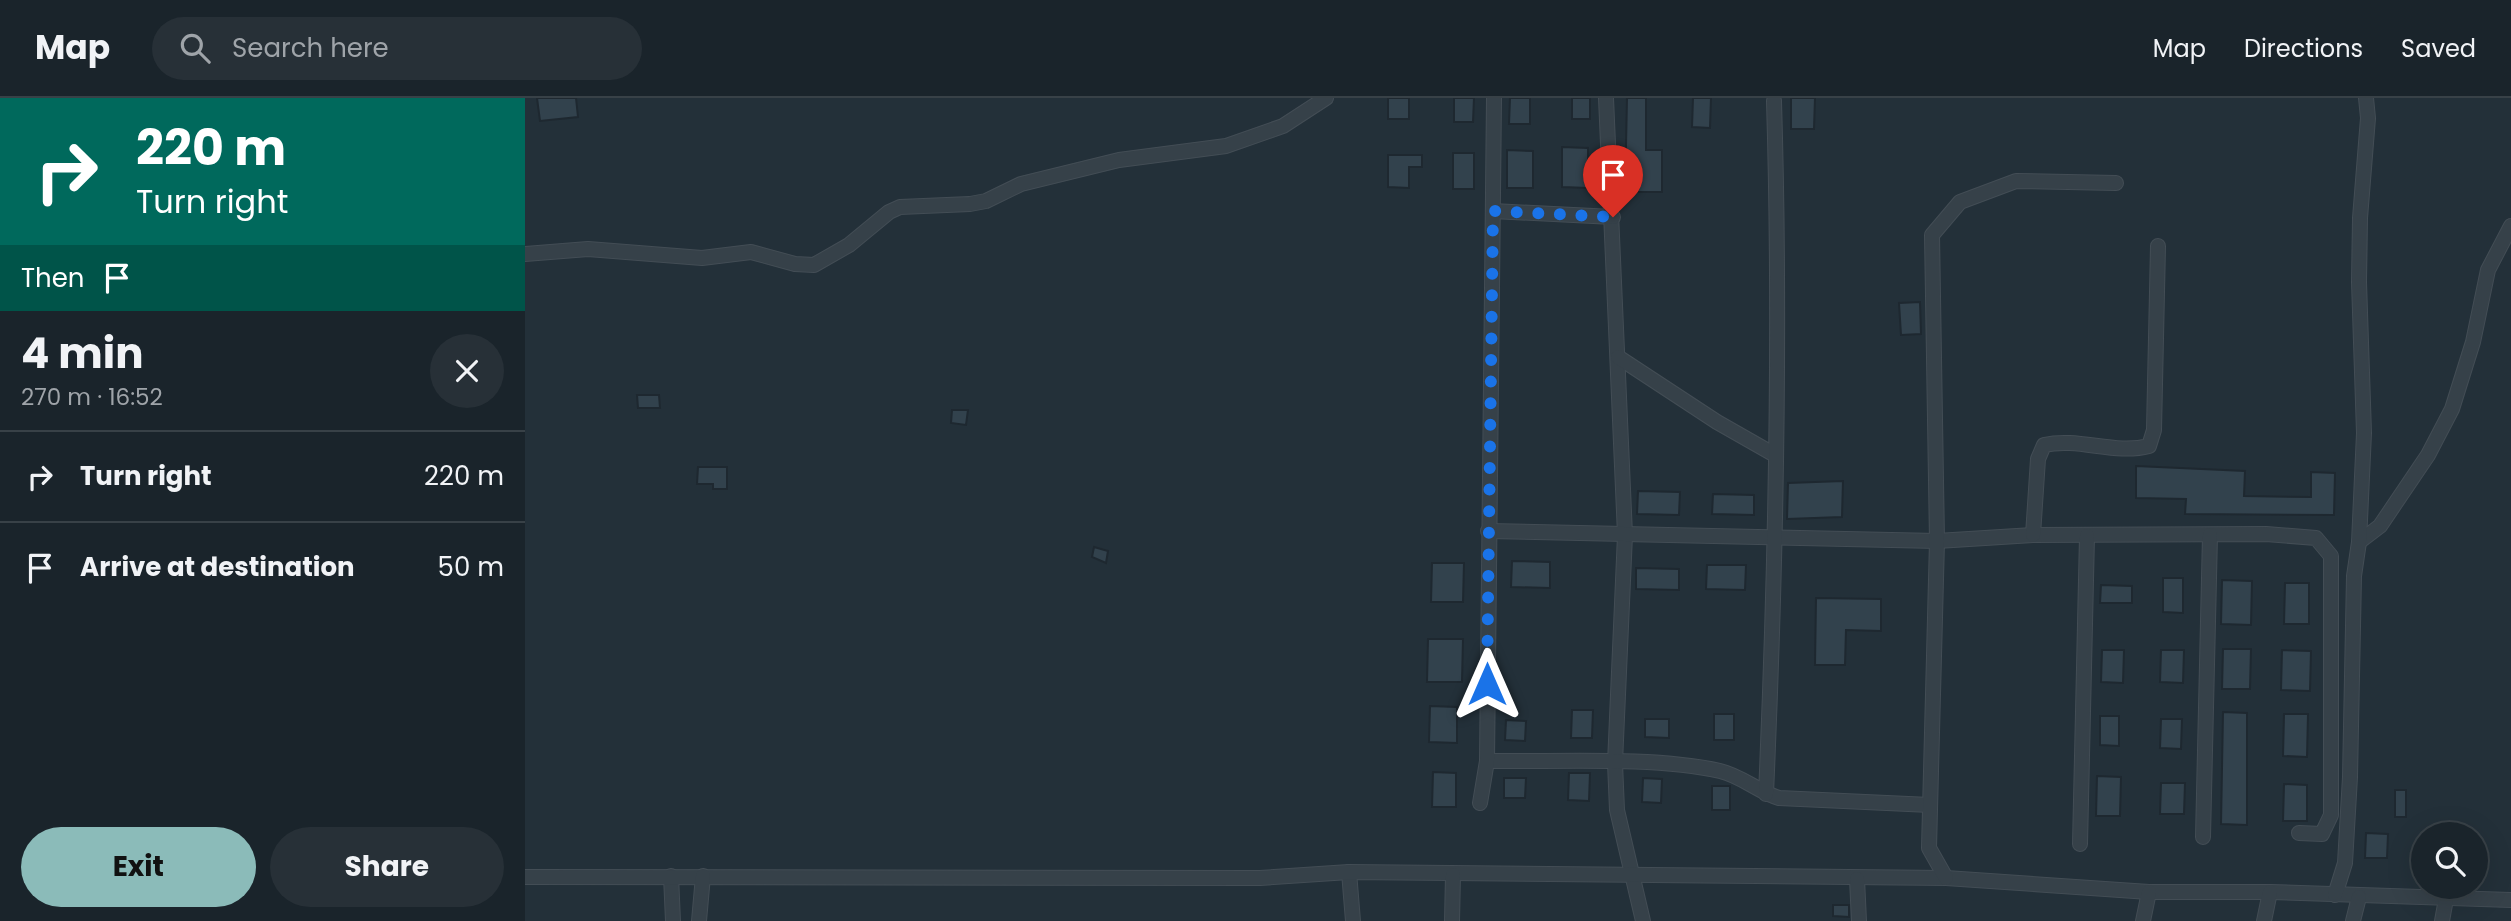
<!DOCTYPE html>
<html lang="en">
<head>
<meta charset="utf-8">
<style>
	:root { --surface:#1a242b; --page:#273037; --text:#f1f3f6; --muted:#9fa4a9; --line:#384147; --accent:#8bbbb9 }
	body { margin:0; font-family:Poppins,sans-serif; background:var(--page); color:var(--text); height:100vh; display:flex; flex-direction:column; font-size:26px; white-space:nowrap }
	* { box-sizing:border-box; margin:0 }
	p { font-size:23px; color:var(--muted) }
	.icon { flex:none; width:38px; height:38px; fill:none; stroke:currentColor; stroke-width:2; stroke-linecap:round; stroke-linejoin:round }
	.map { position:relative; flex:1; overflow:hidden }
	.details { display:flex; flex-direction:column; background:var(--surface); width:525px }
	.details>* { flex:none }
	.guide { background:#00695c; color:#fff; overflow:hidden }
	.tools { position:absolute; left:1886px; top:724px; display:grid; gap:14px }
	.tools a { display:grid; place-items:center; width:77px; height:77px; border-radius:50%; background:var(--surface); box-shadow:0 7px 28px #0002,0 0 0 2px var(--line); font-size:35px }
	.pin { position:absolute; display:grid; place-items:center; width:60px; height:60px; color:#fff; margin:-72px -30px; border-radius:50% 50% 50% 0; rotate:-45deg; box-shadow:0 0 7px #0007 }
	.pin .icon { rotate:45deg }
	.me { position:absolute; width:77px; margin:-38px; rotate:0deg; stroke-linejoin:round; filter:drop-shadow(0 0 5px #0008) }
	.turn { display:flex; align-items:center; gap:24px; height:147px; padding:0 21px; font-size:32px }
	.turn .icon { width:91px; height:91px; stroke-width:2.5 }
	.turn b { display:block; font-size:49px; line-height:60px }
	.then { display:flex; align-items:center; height:66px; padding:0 21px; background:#0003; gap:14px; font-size:26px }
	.round { display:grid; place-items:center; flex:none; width:74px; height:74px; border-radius:37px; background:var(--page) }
	.overview { display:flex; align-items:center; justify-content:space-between; height:119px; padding:0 21px }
	h1 { font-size:42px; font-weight:700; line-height:52px }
	.action { display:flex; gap:14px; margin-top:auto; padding:14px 21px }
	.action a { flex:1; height:80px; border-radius:42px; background:var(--accent); color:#111; font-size:28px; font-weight:700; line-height:80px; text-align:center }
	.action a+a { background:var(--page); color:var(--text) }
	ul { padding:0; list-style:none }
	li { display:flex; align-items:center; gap:21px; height:91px; padding:0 21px; border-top:2px solid var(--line) }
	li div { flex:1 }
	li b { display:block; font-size:26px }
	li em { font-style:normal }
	header { display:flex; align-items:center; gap:42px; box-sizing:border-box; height:98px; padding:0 35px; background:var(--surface); border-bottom:2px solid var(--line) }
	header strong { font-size:33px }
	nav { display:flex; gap:38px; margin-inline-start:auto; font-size:24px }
	.search { width:490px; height:63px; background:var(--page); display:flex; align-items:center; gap:18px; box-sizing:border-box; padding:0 24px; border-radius:38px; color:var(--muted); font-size:26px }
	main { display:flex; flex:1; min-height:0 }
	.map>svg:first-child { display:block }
	.building { fill:#32424d; stroke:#1e2830; stroke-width:2 }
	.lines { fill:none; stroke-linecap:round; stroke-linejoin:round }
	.minor-casing { stroke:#434d55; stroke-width:16 }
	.minor { stroke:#364149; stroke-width:14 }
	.route { stroke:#1a73e8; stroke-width:12; stroke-dasharray:0 21.6 }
</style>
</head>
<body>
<header>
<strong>Map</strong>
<div class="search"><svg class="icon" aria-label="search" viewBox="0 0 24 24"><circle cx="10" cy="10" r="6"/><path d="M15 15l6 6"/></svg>Search here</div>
<nav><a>Map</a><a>Directions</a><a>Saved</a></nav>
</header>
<main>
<section class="details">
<div class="guide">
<div class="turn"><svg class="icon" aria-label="right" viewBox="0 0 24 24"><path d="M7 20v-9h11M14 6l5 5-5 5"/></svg><div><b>220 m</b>Turn right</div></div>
<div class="then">Then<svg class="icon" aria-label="arrive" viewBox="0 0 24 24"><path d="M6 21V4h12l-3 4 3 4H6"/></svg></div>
</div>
<div class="overview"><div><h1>4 min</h1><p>270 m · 16:52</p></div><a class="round"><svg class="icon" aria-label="close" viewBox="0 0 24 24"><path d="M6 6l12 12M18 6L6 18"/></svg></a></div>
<ul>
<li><svg class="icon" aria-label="right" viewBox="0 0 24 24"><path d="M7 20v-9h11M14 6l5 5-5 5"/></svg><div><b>Turn right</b></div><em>220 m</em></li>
<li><svg class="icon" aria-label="arrive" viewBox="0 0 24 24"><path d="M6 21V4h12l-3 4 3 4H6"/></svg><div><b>Arrive at destination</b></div><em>50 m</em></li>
</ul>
<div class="action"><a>Exit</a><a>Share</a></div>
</section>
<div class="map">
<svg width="1986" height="823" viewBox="0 0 1986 823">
	<rect width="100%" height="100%" fill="#233039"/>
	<!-- building -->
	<g class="building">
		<path d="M12,0H51L53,19L15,23Z"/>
		<rect x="863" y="0" width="21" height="21"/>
		<path d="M929,0H949L948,24H929Z"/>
		<path d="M985,0H1005V26H984Z"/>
		<rect x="1047" y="0" width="18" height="21"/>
		<path d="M1102,0H1121V52H1137V94H1100Z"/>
		<path d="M1168,0H1186L1185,30L1167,29Z"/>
		<path d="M1266,0H1290L1289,31H1266Z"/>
		<path d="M1037,49L1063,50V90L1037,89Z"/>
		<path d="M982,52L1008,53V90H982Z"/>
		<rect x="928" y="55" width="21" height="36"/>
		<path d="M863,57H897V69H884V90L863,89Z"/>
		<path d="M1395,204L1396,236L1376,237L1374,205Z"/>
		<path d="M112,297H134L135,310H113Z"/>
		<path d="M427,312H443L441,327L426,325Z"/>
		<path d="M1611,368L1720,373L1719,398L1786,399V374L1810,375L1809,417L1660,416L1661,401L1611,400Z"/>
		<path d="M173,369H202V391H188V386H172Z"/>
		<path d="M1318,383L1317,419L1262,421L1263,385Z"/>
		<path d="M1113,393L1155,394L1154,417L1112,416Z"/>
		<path d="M1188,396L1229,397V417L1187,416Z"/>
		<path d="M569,449L583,453L581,465L567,459Z"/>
		<path d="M987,463L1025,464V490L986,489Z"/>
		<path d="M907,465H939L938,504H906Z"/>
		<path d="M1182,467H1221L1220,492L1181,491Z"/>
		<path d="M1111,470L1154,471V492L1111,491Z"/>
		<path d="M1638,480H1658V515L1638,514Z"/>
		<path d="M1697,482L1727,483L1726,527L1696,526Z"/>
		<path d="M1760,485H1784V526H1759Z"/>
		<path d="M1576,487L1607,488V505H1575Z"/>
		<path d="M1291,500L1356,501V533L1321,532L1320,567H1290Z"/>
		<path d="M903,541H938L937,584H902Z"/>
		<path d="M1698,551H1726L1725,591H1697Z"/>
		<path d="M1577,552H1599L1598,585L1576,584Z"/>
		<path d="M1636,552H1659L1658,585L1635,584Z"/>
		<path d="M1757,552L1786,553L1785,593L1756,592Z"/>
		<path d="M905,608L932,609V645L904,644Z"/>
		<path d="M1047,612H1068L1067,640H1046Z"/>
		<path d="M1698,614L1722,615V727L1696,726Z"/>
		<rect x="1189" y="616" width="20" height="26"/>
		<path d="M1759,616H1783L1782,659L1758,658Z"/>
		<path d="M1575,618H1594V648L1575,647Z"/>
		<path d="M1120,621H1144V640L1120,639Z"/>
		<path d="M1636,621H1657L1656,651L1635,650Z"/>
		<path d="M981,622L1001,623L1000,643L980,642Z"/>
		<path d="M908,674L931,675V709H907Z"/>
		<path d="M1044,675H1065L1064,703L1043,702Z"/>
		<path d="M1572,678L1596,679L1595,718H1571Z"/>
		<path d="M979,680H1001L1000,700H979Z"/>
		<path d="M1118,680L1137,681L1136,705L1117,704Z"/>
		<path d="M1636,685H1660L1659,716H1635Z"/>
		<path d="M1759,686L1782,687V723H1758Z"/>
		<rect x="1187" y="688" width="18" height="24"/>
		<rect x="1870" y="692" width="11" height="27"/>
		<path d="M1841,735L1863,736L1862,760H1840Z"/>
		<path d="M1308,807H1324V819L1308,818Z"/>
	</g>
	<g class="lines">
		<defs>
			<g id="minor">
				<path d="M1081,0L1100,437L1090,665L1092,712L1118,823"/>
				<path d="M968,113L1088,119"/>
				<path d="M0,156L63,151L177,160L226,154L270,166L289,167L324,147L364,114L375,109L445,106L461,103L496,86L594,62L701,48L758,28L801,0"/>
				<path d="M1093,259L1192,324L1250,357"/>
				<path d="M963,433L1412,443L1508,437L1741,436L1791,440L1806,458V717L1797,736L1774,735"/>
				<path d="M1508,437L1513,361L1519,347C1554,339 1589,357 1624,348L1629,332L1633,148"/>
				<path d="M1834,444L1855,428L1903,357L1927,311L1948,244L1963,172L1986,128"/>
				<path d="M962,663C1032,664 1128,658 1195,673C1217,678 1233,694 1254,700L1405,707"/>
				<path d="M1241,696C1251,465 1256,234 1249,3"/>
				<path d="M955,705L962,663L969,0"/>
				<path d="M1678,739L1685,437"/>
				<path d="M1555,746L1562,438"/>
				<path d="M824,774L828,823"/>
				<path d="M146,778L148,823"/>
				<path d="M0,779L735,780L824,774L1421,780L1624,794H1745L1986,802"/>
				<path d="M1421,780L1404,750L1412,443L1407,137L1435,104L1491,83L1591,85"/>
				<path d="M1332,781L1334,823"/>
				<path d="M1810,797L1820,765L1825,679L1829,478L1834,444L1839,335L1834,184L1835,120L1843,20L1841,0"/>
				<path d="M174,823L178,778"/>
				<path d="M927,823L928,777"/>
				<path d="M1618,823L1624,794"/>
				<path d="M1739,823L1745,794"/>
				<path d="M1828,823L1834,799"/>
				<path d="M1917,823L1921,801"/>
			</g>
		</defs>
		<!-- minor casing -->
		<use href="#minor" class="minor-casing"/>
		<!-- minor -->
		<use href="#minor" class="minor"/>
	</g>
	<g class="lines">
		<!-- route -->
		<path class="route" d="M962,586L968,113L1088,119"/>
	</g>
</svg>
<div class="tools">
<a><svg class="icon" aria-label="search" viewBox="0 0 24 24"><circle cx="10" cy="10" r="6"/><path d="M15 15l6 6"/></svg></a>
</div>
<div class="pin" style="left:1088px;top:119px;background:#d93025"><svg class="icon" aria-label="arrive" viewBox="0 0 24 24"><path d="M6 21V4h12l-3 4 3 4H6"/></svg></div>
<svg class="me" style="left:962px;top:586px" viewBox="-20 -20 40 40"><path d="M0-17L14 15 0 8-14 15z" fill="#1a73e8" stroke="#fff" stroke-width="4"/></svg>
</div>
</main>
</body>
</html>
